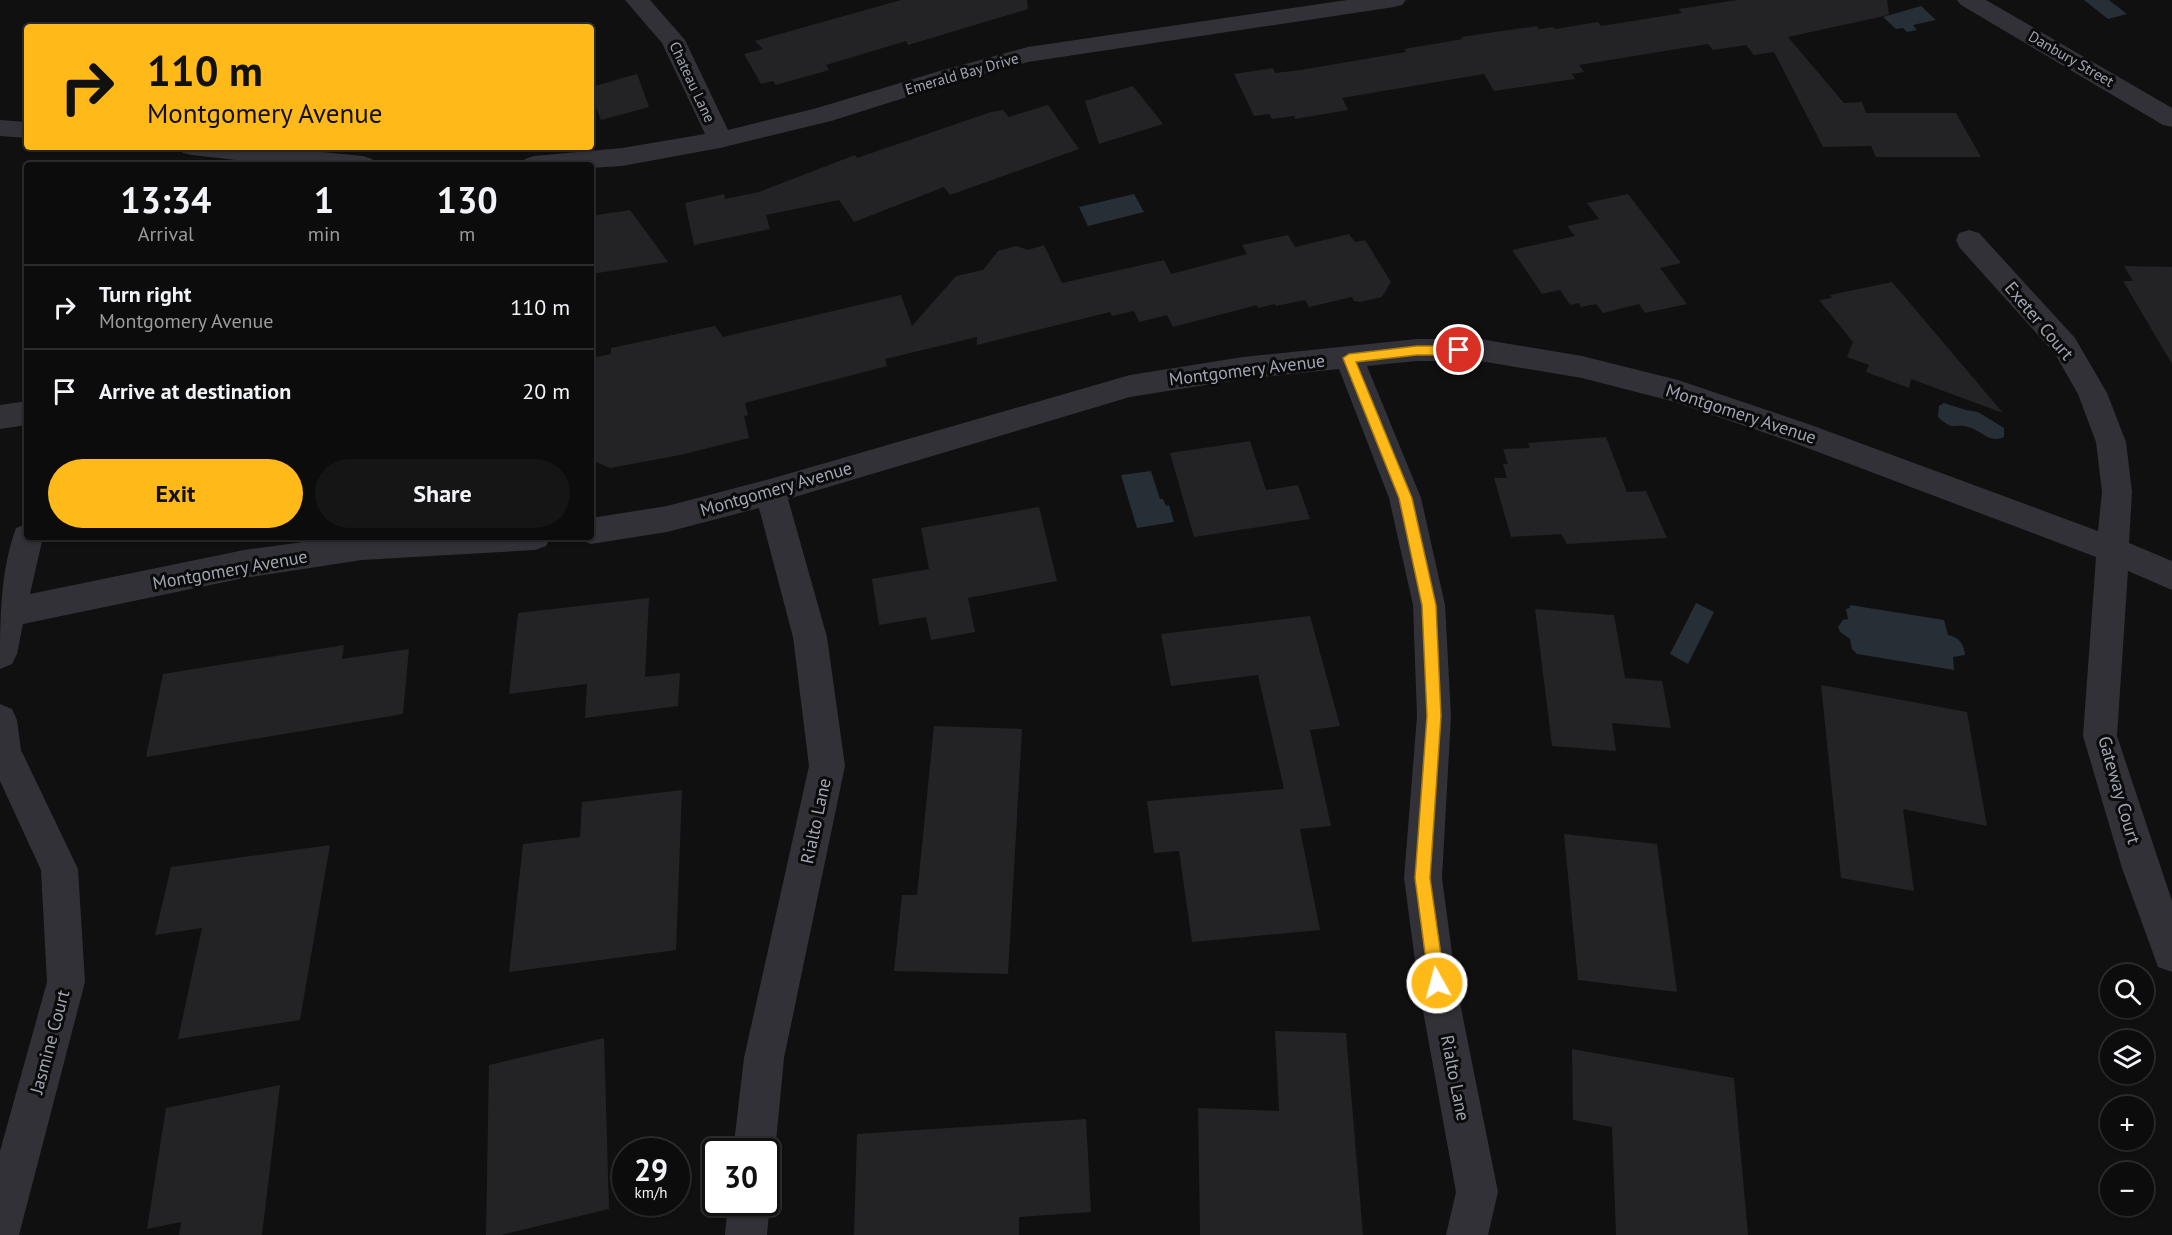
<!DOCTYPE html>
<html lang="en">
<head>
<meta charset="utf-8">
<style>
	:root { --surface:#0c0c0d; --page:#151516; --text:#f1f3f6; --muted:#9a9b9d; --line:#2c2c2e; --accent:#ffba1a }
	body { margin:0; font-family:"PT Sans",sans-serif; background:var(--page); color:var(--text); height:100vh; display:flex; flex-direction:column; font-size:22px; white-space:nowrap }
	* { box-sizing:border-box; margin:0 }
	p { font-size:20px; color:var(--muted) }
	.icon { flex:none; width:33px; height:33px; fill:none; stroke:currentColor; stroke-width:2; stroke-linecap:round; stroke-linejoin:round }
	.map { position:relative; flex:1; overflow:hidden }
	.panel { position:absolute; left:24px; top:162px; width:570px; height:378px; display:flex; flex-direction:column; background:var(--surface); border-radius:6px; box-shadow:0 2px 4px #0004,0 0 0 2px var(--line) }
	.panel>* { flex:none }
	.banner { position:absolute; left:24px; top:24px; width:570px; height:126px; border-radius:6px; box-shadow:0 2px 4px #0004,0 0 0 2px var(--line); background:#ffba1a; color:#111; overflow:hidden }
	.controls { position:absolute; left:2100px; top:964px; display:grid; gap:12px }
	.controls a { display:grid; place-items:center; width:54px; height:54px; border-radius:50%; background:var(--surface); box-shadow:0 2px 4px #0004,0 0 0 2px var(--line); font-size:30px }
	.speed { position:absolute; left:612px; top:1138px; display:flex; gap:12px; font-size:30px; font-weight:700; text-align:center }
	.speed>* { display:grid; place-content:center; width:78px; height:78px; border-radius:50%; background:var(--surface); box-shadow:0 2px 4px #0004,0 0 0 2px var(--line); line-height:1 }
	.speed small { font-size:15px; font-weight:400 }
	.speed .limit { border:3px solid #111; border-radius:9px; background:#fff; color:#111 }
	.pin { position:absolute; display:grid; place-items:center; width:51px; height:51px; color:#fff; margin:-26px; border:3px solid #fff; border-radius:50%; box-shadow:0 2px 6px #0007 }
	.me { position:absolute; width:66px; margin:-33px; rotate:353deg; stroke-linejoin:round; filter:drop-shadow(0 0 4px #0008) }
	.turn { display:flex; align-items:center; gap:21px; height:126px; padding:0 24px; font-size:27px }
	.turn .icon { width:78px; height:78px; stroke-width:2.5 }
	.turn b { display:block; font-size:42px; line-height:51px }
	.eta { display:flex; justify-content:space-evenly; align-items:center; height:102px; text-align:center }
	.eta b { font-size:36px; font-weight:700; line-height:42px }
	.button { display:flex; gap:12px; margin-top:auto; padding:12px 24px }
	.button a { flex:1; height:69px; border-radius:36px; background:var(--accent); color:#111; font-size:24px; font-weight:700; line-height:69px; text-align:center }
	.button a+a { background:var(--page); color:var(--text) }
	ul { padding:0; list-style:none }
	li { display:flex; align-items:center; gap:18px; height:84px; padding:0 24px; border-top:2px solid var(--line) }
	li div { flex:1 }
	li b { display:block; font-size:22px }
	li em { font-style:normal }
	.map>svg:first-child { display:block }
	.water { fill:#262e36 }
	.building { fill:#232326 }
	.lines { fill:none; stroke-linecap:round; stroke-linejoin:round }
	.minor { fill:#313137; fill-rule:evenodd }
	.route { fill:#ffba1a; stroke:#a67911; stroke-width:1.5 }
	.labels { text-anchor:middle; stroke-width:6; stroke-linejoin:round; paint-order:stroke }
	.far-street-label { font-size:15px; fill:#a0a5b3; stroke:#0b0b0c }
	.street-label { font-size:18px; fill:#a0a5b3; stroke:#0b0b0c }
</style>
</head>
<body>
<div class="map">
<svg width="2172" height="1235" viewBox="0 0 2172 1235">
	<rect width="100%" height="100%" fill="#101011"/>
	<!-- water -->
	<g class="water">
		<path d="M2084,0H2109L2127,14L2108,19Z"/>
		<path d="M1921,6L1936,20L1913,25L1917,30L1907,32L1903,28L1896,29L1883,17Z"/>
		<path d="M1134,194L1144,212L1088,226L1079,207Z"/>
		<path d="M1944,403L1966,410L1978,412L2004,428V437C1988,444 1982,430 1968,427C1953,423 1954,432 1938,417L1939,406Z"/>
		<path d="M1151,471L1160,499H1163L1166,506L1169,505L1174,522L1137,528L1121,475Z"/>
		<path d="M1696,603L1714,612L1688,664L1670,654Z"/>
		<path d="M1850,605L1944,620L1948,635C1959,637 1964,644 1965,655L1953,657L1954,670L1857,654L1852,649L1850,639L1840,632L1838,627L1843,620L1848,619L1846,609L1850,608Z"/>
	</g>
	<!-- building -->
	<g class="building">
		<path d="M901,0H1027L1028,9L908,45L906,41L826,65L829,70L776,85L773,81L761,84L744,54L763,49L755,41Z"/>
		<path d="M1738,0H1887L1889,15L1788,37L1844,103L1862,102L1866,113H1956L1981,157H1876L1871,146L1823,147L1774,52L1754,55L1746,45L1713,50L1708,44L1579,65L1584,72L1572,74L1575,79L1494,91L1484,74L1342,98L1348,110L1295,119L1294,116L1272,119L1269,114L1254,116L1234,74L1273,68L1275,73L1301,70L1406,52L1404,49L1463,39L1461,37L1537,26L1539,29L1553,27L1555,29L1598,22L1601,26L1682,13L1678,9Z"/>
		<path d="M637,74L649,107L601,120L591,94V87Z"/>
		<path d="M1133,86L1163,124L1099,144L1085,101Z"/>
		<path d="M1048,105L1079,149L950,195L944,187L854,222L839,200L766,215L770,229L694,245L685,203L724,194L725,199L759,192L855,155L857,158L991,112L1003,110L1009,117Z"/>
		<path d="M1628,194L1681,263L1660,268L1687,304L1645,313L1639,304L1603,313L1596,304L1581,307L1579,303L1570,305L1560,290L1542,294L1512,250L1575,236L1567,226L1599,219L1587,203Z"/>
		<path d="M630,210L668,262L591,274V216Z"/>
		<path d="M1349,234L1355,242L1365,240L1391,282L1382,297L1360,302L1354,301L1352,297L1309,307L1305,300L1276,306L1275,304L1258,308L1257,305L1173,327L1167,315L1139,322L1134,311L1112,316L1110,312L977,345V337L885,359L887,366L745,403L748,415L744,416L749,438L680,455L610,468L596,462L595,438L591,439V358L611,354V348L715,326L723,337L901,295L912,326L956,276L983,270L998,251L1016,246L1028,250L1044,245L1062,283L1164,260L1171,274L1247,254L1242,245L1288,235L1295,247Z"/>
		<path d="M2124,266L2172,267V364L2123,281H2133Z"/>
		<path d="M1892,282L2003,413L1911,379L1909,388L1866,372L1869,365L1847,357L1853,342L1819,300L1832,298L1830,295Z"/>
		<path d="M1606,437L1627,492L1646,491L1667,538L1567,544L1561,534L1511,537L1494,478H1507L1503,464H1508L1503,449L1530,448L1528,443Z"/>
		<path d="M1250,441L1266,490L1298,485L1310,519L1194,537L1170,453Z"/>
		<path d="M1039,507L1057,581L968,598L975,632L931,640L926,617L879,625L872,579L929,569L921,528Z"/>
		<path d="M649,598L645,677L680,673L678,706L585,718L587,684L509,694L518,613Z"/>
		<path d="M1535,609L1614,615L1625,678L1662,681L1671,728L1612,723L1616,751L1552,746Z"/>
		<path d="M1310,616L1340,726L1310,730L1331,826L1300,829L1320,930L1192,942L1179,851L1154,853L1147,801L1284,789L1258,675L1171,686L1161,634Z"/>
		<path d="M344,645L342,659L409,649L403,714L146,757L163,674Z"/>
		<path d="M1821,685L1967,712L1987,826L1903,809L1914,891L1841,878Z"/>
		<path d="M934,726L1022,729L1008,974L894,971L902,895H917Z"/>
		<path d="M682,790L676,950L509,972L523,844L580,837L582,802Z"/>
		<path d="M1564,834L1657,844L1677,992L1578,980Z"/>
		<path d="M330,845L300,1020L178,1039L202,928L155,935L171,867Z"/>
		<path d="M1275,1031L1346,1033L1363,1235H1200L1198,1108L1279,1111Z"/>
		<path d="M604,1038L609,1209L501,1235H486L489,1065Z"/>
		<path d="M1572,1049L1734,1078L1748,1235H1616L1612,1127L1573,1120Z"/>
		<path d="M280,1085L262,1235H179L181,1222L147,1229L166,1108Z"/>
		<path d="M1086,1119L1091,1212L1019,1217V1235H854L857,1134Z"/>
	</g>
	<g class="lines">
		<!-- minor -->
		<g class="minor">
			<path d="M625,0H650L685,40L728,130L817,108L943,70L1028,47L1347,0H1406L1402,5L1394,7L1028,62L961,80L831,121L720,148L622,166L591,168V165H521L525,159L534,156L622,148L705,134L662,43Z"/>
			<path d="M1957,0H1986L2172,108V127L2163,125L1961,5Z"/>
			<path d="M0,120L27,122V138L0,136Z"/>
			<path d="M179,147H273L363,156L372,159L376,165H281L192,155L183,153Z"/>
			<path d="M1969,230L1979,233L2075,338L2107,393L2126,442L2132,492L2129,543L2172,561V590L2128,571L2117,736L2172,901V972L2158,967L2153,953L2122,868L2083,736L2096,557L1789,441L1675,402L1582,378L1480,361H1417L1367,366L1421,498L1445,605L1451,716L1442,878L1456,983L1498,1192L1488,1235H1446L1456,1192L1418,983L1404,878L1417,716L1413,605L1389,498L1339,369L1243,379L1130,397L788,499L827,637L845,766L784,1058L775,1152L766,1168V1152H733L744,1058L809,766L793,637L759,508L667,532L591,544L580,540L578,537H591V518L667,506L770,479L1130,375L1243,357L1417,339H1480L1582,356L1678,380L1811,425L2098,531L2102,492L2096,442L2078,394L2055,354L1959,247L1956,240L1959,233Z"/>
			<path d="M27,401V425L0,429V405Z"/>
			<path d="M27,524V537H43L30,594L244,550L339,537H551L546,546L535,550L362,560L244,578L23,624L17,654L12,664L0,669C0,622 0,571 16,528Z"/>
			<path d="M0,704L12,709L17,720L21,750L78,869L85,982L19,1235H0V1151L47,982L41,870L0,781Z"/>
			<path d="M766,1194L770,1203L767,1235H725L728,1203H766Z"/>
		</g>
	</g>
	<!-- route -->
	<path class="route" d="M1417,346H1459L1465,350L1459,355H1417L1356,362L1412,498L1436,605L1441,716L1430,878L1445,983L1443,989L1437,991L1431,989L1429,983L1415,878L1427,716L1422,605L1399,498L1343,358L1349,354Z"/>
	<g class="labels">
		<!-- far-street labels -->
		<g class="far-street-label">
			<text transform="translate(2071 59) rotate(30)" y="5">Danbury Street</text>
			<text transform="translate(962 74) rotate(-16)" y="5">Emerald Bay Drive</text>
			<text transform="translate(692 82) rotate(65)" y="5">Chateau Lane</text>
		</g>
		<!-- street labels -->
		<g class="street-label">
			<text transform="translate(2039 321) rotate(50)" y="6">Exeter Court</text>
			<text transform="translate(1247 370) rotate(-7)" y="6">Montgomery Avenue</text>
			<text transform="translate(1741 414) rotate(18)" y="6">Montgomery Avenue</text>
			<text transform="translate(776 489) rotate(-16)" y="6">Montgomery Avenue</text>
			<text transform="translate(230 570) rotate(-10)" y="6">Montgomery Avenue</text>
			<text transform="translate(2119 790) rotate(74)" y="6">Gateway Court</text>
			<text transform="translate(816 821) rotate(-78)" y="6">Rialto Lane</text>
			<text transform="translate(50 1042) rotate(-75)" y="6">Jasmine Court</text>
			<text transform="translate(1455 1078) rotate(79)" y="6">Rialto Lane</text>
		</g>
	</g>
</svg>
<div class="controls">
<a><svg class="icon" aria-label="search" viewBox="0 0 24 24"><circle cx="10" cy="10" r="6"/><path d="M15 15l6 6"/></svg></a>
<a><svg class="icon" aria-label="layers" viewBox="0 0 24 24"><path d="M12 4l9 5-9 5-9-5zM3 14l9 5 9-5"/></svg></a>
<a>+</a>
<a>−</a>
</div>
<div class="speed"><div>29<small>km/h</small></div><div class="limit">30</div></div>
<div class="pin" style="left:1459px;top:350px;background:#d93025"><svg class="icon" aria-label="arrive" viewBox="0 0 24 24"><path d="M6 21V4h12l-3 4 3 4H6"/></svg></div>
<svg class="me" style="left:1437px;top:983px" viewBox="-20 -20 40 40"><circle r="17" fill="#ffba1a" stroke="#fff" stroke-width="3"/><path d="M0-11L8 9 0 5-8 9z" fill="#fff"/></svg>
<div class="banner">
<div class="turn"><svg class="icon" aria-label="right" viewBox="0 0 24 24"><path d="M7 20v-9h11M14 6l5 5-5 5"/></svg><div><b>110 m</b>Montgomery Avenue</div></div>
</div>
<section class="panel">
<div class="eta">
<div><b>13:34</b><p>Arrival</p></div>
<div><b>1</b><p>min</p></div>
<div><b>130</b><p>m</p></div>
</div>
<ul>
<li><svg class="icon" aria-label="right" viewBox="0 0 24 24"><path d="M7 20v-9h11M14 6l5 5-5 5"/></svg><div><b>Turn right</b><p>Montgomery Avenue</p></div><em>110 m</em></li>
<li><svg class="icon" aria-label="arrive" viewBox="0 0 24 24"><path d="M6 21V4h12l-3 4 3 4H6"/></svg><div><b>Arrive at destination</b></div><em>20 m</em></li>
</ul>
<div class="button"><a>Exit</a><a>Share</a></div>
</section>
</div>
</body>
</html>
